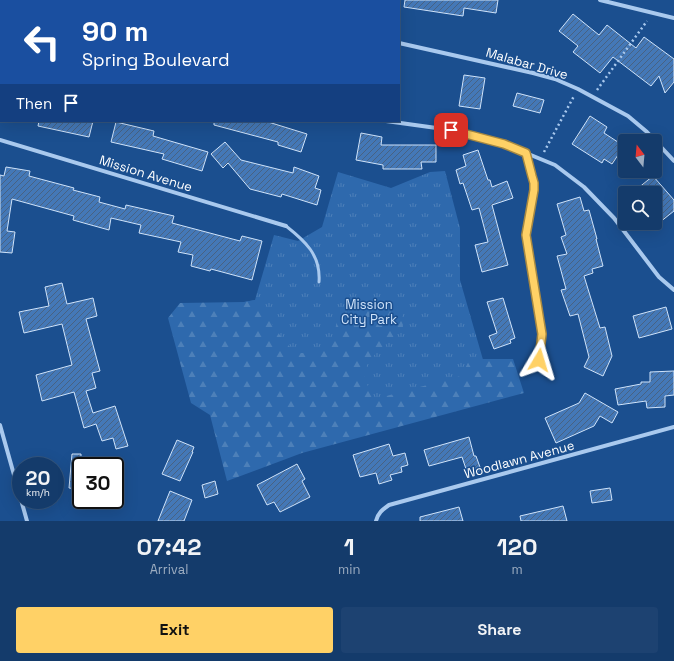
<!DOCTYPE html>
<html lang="en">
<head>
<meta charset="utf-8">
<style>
	:root { --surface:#143b6b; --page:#1d4271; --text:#f1f3f6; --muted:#9dadc1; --line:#33557e; --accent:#ffd166 }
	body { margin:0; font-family:"Space Grotesk",sans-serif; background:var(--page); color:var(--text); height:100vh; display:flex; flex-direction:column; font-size:15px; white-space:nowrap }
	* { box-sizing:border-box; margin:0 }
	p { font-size:13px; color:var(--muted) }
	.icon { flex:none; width:22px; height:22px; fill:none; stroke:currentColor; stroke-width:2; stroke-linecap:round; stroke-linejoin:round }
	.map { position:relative; height:521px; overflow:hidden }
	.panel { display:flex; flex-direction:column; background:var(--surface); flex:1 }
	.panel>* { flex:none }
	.hud { position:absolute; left:0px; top:0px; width:400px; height:122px; box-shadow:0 4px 16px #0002,0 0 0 1px var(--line); background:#1a4fa0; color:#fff; overflow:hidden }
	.needle { width:26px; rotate:344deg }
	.fabs { position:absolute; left:618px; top:134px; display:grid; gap:8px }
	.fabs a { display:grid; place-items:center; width:44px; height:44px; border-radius:4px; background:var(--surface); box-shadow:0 4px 16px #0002,0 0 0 1px var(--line); font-size:20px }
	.speed { position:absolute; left:12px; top:457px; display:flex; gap:8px; font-size:20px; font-weight:700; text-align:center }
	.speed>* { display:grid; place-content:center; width:52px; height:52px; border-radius:50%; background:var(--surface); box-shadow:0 4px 16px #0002,0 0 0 1px var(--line); line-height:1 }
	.speed small { font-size:10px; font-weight:400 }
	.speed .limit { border:2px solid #111; border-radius:6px; background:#fff; color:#111 }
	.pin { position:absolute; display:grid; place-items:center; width:34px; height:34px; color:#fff; margin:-17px; border-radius:8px; box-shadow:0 2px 6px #0006 }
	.me { position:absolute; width:44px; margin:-22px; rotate:7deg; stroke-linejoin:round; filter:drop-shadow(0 0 3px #0008) }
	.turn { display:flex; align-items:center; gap:14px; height:84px; padding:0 16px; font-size:18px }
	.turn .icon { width:52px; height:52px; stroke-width:2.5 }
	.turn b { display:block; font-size:28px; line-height:34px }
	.then { display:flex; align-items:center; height:38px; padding:0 16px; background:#0003; gap:8px; font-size:15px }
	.eta { display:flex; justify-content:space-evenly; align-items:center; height:68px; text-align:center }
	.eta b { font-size:24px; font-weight:600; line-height:28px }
	.action { display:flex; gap:8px; margin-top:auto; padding:8px 16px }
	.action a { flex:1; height:46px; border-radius:4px; background:var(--accent); color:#111; font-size:16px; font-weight:600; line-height:46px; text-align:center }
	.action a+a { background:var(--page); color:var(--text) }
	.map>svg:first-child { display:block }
	.grass { fill:url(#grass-tufts) }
	.forest { fill:url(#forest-firs) }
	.building { fill:url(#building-hatch); stroke:#cfe3fa }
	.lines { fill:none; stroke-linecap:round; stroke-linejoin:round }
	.path { stroke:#a9c9ee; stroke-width:2.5; stroke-dasharray:2 3; stroke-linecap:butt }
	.lane { stroke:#a9c9ee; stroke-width:3 }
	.street { stroke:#a9c9ee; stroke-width:4 }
	.route-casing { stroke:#a68842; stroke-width:10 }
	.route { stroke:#ffd166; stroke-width:7 }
	.labels { text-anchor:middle; stroke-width:3; stroke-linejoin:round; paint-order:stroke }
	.street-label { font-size:13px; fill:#fff; stroke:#1b4f8f }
	.park-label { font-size:13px; fill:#cfe3fa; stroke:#1b4f8f }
</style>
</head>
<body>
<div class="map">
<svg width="674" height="521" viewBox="0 0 674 521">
	<defs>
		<pattern id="grass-tufts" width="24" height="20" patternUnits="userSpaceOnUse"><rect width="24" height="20" fill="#2e69ad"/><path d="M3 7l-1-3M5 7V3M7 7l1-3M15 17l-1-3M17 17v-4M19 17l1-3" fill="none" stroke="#4d80b9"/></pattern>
		<pattern id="forest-firs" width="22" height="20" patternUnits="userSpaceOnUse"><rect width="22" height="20" fill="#2e69ad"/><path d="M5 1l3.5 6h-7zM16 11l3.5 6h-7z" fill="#4d80b9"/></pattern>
		<pattern id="building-hatch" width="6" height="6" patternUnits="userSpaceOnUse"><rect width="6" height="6" fill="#4478b7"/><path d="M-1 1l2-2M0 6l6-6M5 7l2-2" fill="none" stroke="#486282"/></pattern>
	</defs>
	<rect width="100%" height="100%" fill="#1b4f8f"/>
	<!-- grass -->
	<path class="grass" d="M445,171L460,228V280L488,377L281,435L244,302L255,300L274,235L298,241L322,227L338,172L391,188L430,172Z"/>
	<!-- forest -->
	<path class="forest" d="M384,296L402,310L403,328L368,361L364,379L375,399L461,376L470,359H513L524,393L302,453L227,481L210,415L191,403L168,318L180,303L244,302L255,300L279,334L295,353H317L334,340L337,318L349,305Z"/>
	<!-- building -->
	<g class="building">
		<path d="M405,0H498L496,13L464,8L463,16L404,7Z"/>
		<path d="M573,14L599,35L607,25L636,48L644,37L674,59V82L665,93L659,76L651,86L613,57L600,73L573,52L578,46L559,31Z"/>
		<path d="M464,75L485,78L480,109L459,106Z"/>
		<path d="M517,93L544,100L540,113L513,106Z"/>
		<path d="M590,116L607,127L604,133L624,146L612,164L604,159L602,163L572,144Z"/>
		<path d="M39,121H93L89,137L38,126Z"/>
		<path d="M214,121H265L307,134L301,152L278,145V142L214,125Z"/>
		<path d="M116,122L154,131L153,136L208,152L202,171L162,159L164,154L111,142Z"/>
		<path d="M361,133L382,137L381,145H436V162H421L422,169H383V165L356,160Z"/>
		<path d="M225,142L241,160L293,173L294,167L319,176L315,188L321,190L317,205L282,194L281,197L250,189L228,163L223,168L211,154Z"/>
		<path d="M478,150L488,180H490L492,187L507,181L513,198L492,205L508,265L482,272L475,245L488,242L479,208L472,210L463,183L460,184L456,170L466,166L463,155Z"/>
		<path d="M6,167L30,171L29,176L74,188L73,190L100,197L99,202L125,209L126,205L174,216L172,223L240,241L242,236L262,241L252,280L211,269L210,271L191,266L193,255L178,252L181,242L139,233L141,225L111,218L109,230L73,220L74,216L12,199L7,231L15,232L12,253L0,252V175L4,176Z"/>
		<path d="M653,176L674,200V211L655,226V193H632Z"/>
		<path d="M580,197L584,211L589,210L597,239H596L603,266L592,269L593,273L584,276L600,328L605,327L612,356L603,376L584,367L589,357L578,314L570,316L561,290L566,289L557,256L567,254L561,237L566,235L557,204Z"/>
		<path d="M62,283L67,304L93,298L97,316L86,319L100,371L92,373L96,388L86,391L93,413L115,406L128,446L116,449L113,438L102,441L96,424L84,428L74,392L42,401L36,375L72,365L62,324L24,333L19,312L49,306L45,287Z"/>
		<path d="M503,298L515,338L510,340L511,343L494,349L489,336L497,333L487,302Z"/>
		<path d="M666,307L672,329L639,338L633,316Z"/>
		<path d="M674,371V395L665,396V407L647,408L646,401L618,405L615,389L641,384V382H650V372Z"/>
		<path d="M585,393L618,412L612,423L600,416L594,426L556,443L545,418L579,403Z"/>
		<path d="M469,437L474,456H476L481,470L468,475L462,457L429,466L424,450Z"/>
		<path d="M177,440L194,447L192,452H193L180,481L162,474Z"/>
		<path d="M389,444L393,456L405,453L408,465L401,467L402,472L390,475L392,480L379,484L376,473L360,477L353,455Z"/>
		<path d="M72,454H81V489L69,488Z"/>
		<path d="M297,464L305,479L302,481L310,497L280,512L274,502L267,505L257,485Z"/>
		<path d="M215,481L218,494L205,498L202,485Z"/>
		<path d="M610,488L612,500L592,503L590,491Z"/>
		<path d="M170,491L192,500L184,521H158Z"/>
		<path d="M563,506L567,521H521L520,516Z"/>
		<path d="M459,507L463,521H420V517Z"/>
	</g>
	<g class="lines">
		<!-- path -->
		<g class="path">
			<path d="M597,90L647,21"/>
			<path d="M544,152L574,96"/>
		</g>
		<!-- lane -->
		<path class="lane" d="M286,226C305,241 321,255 319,282"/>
		<!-- street -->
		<g class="street">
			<path d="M69,0L71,1"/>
			<path d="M235,0L237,1"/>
			<path d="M600,0L674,18"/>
			<path d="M399,43L533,73L555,79L578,89L628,116L647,132L674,161"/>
			<path d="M386,121L451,130L504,144L555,165L584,187L614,218L659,277L674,290"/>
			<path d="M0,140L286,226"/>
			<path d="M526,153L532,175L534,183V190L526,235L542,334L539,360"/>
			<path d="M0,425L27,521"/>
			<path d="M376,521C378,513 382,510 389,505L674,427"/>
		</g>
	</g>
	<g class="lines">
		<defs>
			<path id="route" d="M451,130L504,144L526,153L532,176L534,183V190L526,235L542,334L539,360"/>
		</defs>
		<!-- route casing -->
		<use href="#route" class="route-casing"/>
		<!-- route -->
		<use href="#route" class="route"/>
	</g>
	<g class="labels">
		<!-- street labels -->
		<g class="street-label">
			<text transform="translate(527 63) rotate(16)" y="5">Malabar Drive</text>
			<text transform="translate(146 173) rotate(17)" y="5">Mission Avenue</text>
			<text transform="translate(519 459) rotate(-15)" y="5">Woodlawn Avenue</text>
		</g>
		<!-- park labels -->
		<g class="park-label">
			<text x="369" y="309">Mission<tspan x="369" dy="15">City Park</tspan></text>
		</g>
	</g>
</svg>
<div class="fabs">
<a><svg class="needle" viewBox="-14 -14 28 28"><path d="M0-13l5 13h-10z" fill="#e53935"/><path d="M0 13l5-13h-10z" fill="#9dadc1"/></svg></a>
<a><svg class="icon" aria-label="search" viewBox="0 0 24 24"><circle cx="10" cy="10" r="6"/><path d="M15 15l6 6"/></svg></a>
</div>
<div class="speed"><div>20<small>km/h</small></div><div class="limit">30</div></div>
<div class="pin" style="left:451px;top:130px;background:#d93025"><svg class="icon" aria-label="arrive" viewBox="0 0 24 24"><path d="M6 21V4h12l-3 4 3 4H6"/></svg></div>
<svg class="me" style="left:539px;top:360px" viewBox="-20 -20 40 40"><path d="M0-17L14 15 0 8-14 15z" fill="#ffd166" stroke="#fff" stroke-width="4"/></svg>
<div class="hud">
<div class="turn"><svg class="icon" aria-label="left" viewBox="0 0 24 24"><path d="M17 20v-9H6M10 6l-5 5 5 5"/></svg><div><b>90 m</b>Spring Boulevard</div></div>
<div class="then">Then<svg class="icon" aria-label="arrive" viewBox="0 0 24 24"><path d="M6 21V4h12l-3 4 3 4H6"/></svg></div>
</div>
</div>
<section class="panel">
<div class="eta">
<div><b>07:42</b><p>Arrival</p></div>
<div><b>1</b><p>min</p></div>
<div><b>120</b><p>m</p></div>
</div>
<div class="action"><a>Exit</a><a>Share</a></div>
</section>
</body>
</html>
